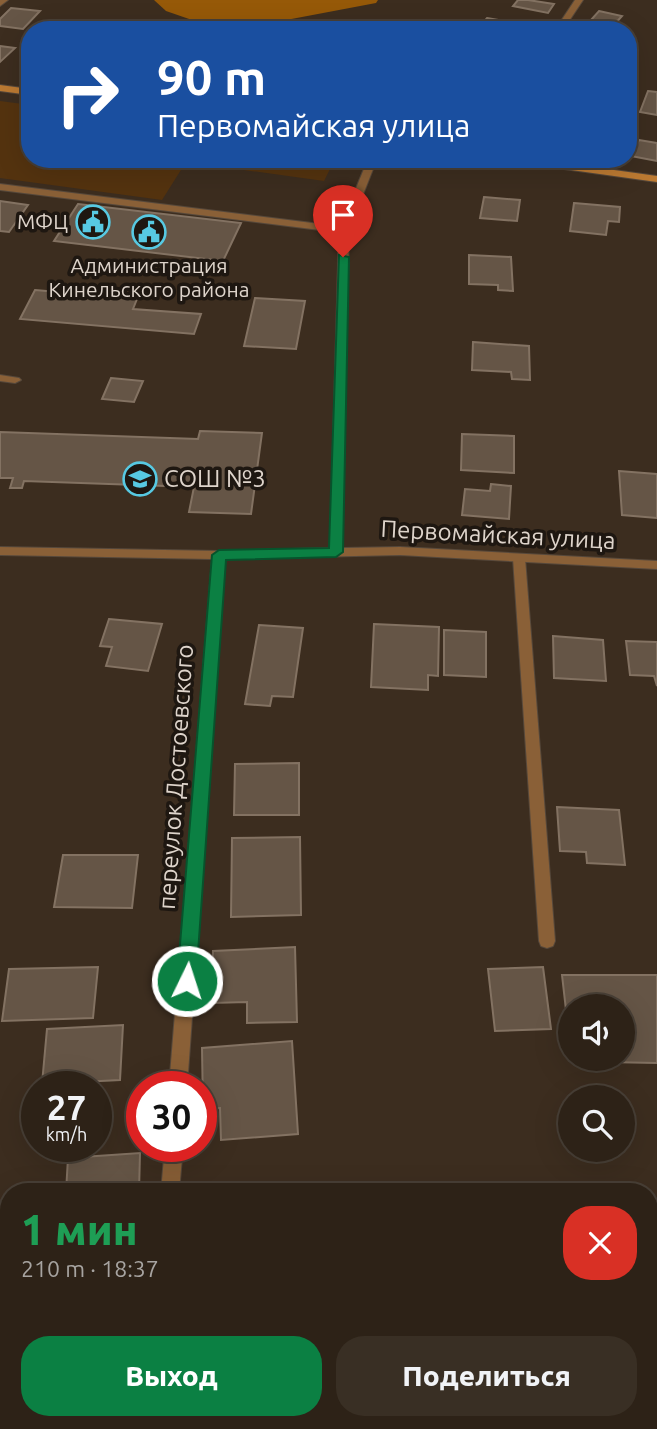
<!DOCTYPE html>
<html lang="ru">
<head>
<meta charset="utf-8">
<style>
	:root { --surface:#2d2217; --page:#392f24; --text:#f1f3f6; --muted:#a7a4a1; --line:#483f36; --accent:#0b8043 }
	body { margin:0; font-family:Ubuntu,sans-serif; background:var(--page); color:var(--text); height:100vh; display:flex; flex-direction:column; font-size:26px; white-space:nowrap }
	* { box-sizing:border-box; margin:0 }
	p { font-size:23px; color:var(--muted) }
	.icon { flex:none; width:38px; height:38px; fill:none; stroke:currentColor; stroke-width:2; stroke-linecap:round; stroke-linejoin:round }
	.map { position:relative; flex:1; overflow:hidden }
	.side { position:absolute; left:0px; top:1183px; width:658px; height:247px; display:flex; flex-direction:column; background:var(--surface); border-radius:28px 28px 0 0; box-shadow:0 7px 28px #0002,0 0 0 2px var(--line) }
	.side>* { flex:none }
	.top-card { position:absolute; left:21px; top:21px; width:616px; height:147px; border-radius:28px; box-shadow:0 7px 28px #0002,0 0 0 2px var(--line); background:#1a4fa0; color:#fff; overflow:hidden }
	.controls { position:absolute; left:558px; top:994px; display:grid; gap:14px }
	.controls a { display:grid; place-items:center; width:77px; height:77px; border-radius:50%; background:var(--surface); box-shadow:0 7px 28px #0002,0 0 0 2px var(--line); font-size:35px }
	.speed { position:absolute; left:21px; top:1071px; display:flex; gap:14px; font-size:35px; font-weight:700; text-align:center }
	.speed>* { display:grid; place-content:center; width:91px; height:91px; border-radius:50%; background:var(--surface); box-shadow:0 7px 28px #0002,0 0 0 2px var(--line); line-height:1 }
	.speed small { font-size:18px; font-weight:400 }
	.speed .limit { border:10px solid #d22; background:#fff; color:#111 }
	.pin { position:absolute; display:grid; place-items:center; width:60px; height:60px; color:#fff; margin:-72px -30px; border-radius:50% 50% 50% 0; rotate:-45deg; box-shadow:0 0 7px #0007 }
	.pin .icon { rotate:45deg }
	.me { position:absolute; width:77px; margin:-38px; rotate:4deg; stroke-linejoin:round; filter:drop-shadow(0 0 5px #0008) }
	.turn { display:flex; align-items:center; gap:24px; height:147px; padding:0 21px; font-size:32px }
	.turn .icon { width:91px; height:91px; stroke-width:2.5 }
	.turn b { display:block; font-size:49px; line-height:60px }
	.round { display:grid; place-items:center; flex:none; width:74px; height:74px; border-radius:28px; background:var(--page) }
	.overview { display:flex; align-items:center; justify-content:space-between; height:119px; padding:0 21px }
	h1 { font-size:42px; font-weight:800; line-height:52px; color:#1e9e55 }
	.primary-button { display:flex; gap:14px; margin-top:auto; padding:14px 21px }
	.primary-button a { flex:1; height:80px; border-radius:28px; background:var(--accent); color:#fff; font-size:28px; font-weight:800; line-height:80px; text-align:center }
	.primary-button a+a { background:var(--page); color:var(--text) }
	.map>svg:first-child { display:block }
	.green { fill:#54330f }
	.forest { fill:#965908 }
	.building { fill:#655546; stroke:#837262; stroke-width:2 }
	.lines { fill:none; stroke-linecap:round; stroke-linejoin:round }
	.lane-casing { stroke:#56483b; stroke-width:2 }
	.street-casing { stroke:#56483b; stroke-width:2 }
	.secondary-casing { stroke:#56483b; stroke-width:2 }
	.lane { fill:#8a6037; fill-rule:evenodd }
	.street { fill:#8a6037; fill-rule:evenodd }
	.secondary { fill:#bc7a32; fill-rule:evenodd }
	.route { fill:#0b8043; stroke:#07532c; stroke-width:2 }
	.labels { text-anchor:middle; stroke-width:7; stroke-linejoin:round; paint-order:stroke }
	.far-poi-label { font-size:21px; fill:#ded4cb; stroke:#1e1711; text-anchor:end }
	.poi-label { font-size:24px; fill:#ded4cb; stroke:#1e1711; text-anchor:start }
	.street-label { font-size:24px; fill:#ded4cb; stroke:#1e1711 }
</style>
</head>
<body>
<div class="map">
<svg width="657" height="1429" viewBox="0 0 657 1429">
	<rect width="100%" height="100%" fill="#3c2d1f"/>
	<!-- green -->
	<path class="green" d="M0,101L30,105V159H335L324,181L186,162L162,200L0,178Z"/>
	<!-- forest -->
	<path class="forest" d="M154,0H378L376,3L265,24L218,29L166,11Z"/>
	<!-- building -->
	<g class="building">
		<path d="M518,0H528L554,4L548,13L513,6Z"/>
		<path d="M11,8L40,11L23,29L0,26V19Z"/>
		<path d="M599,11L622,16L614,25L591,20Z"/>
		<path d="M487,18L539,27L538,30H477Z"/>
		<path d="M0,46L15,48L0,62Z"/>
		<path d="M648,91L657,92V115L640,112Z"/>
		<path d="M639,140L657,143V161L631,156Z"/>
		<path d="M484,197L520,200L517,221L480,218Z"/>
		<path d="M0,201L28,205L9,232L0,231Z"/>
		<path d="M574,203L620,207L619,222L608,221L606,235L570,231Z"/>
		<path d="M78,204L241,223L223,261L54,241Z"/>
		<path d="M469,255L511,257L513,291L498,290V285L469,284Z"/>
		<path d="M35,290L137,299L133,309L201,314L194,334L20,319Z"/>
		<path d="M255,298L305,301L296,349L244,346Z"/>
		<path d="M473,342L529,346L530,380L512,379L511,372L472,370Z"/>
		<path d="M111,378L143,381L134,402L102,399Z"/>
		<path d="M200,431L262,433L251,514L189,512L194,487L24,481L22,488H10L13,478H0V432L198,439Z"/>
		<path d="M462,434L514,436V473L461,470Z"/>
		<path d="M619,471L657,474V518L622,515Z"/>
		<path d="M491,484L511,486L509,519L462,515L465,489L490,491Z"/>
		<path d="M109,619L162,624L148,671L106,666L112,647L100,646Z"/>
		<path d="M374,624L439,627L438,676L428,675V690L371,687Z"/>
		<path d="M259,625L303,628L293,697L272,696L270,706L245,704Z"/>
		<path d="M444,630L486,632V677L444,675Z"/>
		<path d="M553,636L603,640L606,681L554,678Z"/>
		<path d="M626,641L657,642V686L654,676L630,675Z"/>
		<path d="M299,763V815H234L235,764Z"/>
		<path d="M557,807L619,810L625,865L587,863L586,852L560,851Z"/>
		<path d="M300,837L301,915L231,917L232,838Z"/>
		<path d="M63,855H138L132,908L54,907Z"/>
		<path d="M295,947L297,1022L247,1023V1002L212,1003L213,951Z"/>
		<path d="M98,967L93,1018L2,1021L9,969Z"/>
		<path d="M543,967L551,1029L495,1031L488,969Z"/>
		<path d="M562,975H657V1063L606,1062V1059H623V1006H570V1010H566Z"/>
		<path d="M123,1025L120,1080L42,1084L47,1029Z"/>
		<path d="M292,1041L298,1134L221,1140L220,1108L203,1109L202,1048Z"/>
		<path d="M140,1153L139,1192H66L68,1158Z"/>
		<path d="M37,1421H132L131,1429H36Z"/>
		<rect x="373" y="1421" width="41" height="8"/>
		<path d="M426,1421H542L543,1429H426Z"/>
		<path d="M556,1421H636L637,1429H556Z"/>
	</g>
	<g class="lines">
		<defs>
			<g id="lane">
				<path d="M0,184L344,227L349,230L344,233L0,190Z"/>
				<path d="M0,375L19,378L21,380L15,383L0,381Z"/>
				<path d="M519,554L525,558L555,941L553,946L547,948L541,946L539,941L513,558Z"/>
			</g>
			<g id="street">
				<path d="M0,0H8L0,6Z"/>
				<path d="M575,0H583L563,30H555Z"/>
				<path d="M368,159H377L349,230L342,548L400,547L657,561V569L400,555L225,559L187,1087H169L212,559L0,555V547L219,551L330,548L339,230Z"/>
				<path d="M165,1146H183L179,1192H161Z"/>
				<path d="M143,1421H163L162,1429H142Z"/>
			</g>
			<g id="secondary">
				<path d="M0,85L30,89V95L0,91Z"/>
				<path d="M510,159H535L657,176V182L514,162Z"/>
			</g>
		</defs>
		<!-- lane casing -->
		<use href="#lane" class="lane-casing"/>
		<!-- street casing -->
		<use href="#street" class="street-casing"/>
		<!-- secondary casing -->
		<use href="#secondary" class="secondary-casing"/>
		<!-- lane -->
		<use href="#lane" class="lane"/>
		<!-- street -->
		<use href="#street" class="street"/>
		<!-- secondary -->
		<use href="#secondary" class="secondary"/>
	</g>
	<!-- route -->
	<path class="route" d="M339,255L349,257L343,552L336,557L226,560L196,981L193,987L187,989L180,987L177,981L212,555L219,550L329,548Z"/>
	<!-- icons -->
	<defs>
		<symbol id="civic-ring" viewBox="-11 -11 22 22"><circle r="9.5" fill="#1e1711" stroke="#57c9e2" stroke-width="1.5"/><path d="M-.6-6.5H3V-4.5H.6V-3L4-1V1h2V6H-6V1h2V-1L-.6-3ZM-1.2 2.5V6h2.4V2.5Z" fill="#57c9e2"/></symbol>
		<symbol id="school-ring" viewBox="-11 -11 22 22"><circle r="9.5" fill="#1e1711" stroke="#57c9e2" stroke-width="1.5"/><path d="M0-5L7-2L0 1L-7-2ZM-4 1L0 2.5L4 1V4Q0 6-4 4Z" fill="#57c9e2"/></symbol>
	</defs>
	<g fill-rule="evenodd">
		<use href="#civic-ring" x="74" y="203" width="38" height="38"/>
		<use href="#civic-ring" x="130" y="213" width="38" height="38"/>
		<use href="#school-ring" x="121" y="460" width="38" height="38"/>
	</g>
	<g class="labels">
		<!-- far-poi labels -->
		<g class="far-poi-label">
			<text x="68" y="229">МФЦ</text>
			<text x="149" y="273" text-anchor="middle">Администрация<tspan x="149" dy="24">Кинельского района</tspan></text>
		</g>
		<!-- poi labels -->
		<g class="poi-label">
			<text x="164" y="487">СОШ №3</text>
		</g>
		<!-- street labels -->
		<g class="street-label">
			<text transform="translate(498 535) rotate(3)" y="8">Первомайская улица</text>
			<text transform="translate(176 777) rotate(-86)" y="8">переулок Достоевского</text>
		</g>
	</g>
</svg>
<div class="controls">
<a><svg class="icon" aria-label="sound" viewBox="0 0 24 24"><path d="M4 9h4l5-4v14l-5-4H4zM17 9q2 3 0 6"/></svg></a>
<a><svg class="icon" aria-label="search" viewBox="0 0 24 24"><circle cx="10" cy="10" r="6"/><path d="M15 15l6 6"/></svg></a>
</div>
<div class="speed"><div>27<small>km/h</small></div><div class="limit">30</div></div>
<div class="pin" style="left:343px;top:257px;background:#d93025"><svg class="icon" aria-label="arrive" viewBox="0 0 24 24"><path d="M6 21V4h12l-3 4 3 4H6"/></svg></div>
<svg class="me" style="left:187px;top:981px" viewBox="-20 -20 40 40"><circle r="17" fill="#0b8043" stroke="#fff" stroke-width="3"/><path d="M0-11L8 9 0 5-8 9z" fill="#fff"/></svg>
<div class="top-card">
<div class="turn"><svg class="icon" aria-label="right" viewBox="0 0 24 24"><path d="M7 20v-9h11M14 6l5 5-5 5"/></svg><div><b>90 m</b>Первомайская улица</div></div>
</div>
<section class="side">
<div class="overview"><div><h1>1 мин</h1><p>210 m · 18:37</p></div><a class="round" style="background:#d93025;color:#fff"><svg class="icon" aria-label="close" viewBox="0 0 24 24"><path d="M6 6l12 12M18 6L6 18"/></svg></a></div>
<div class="primary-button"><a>Выход</a><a>Поделиться</a></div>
</section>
</div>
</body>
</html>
